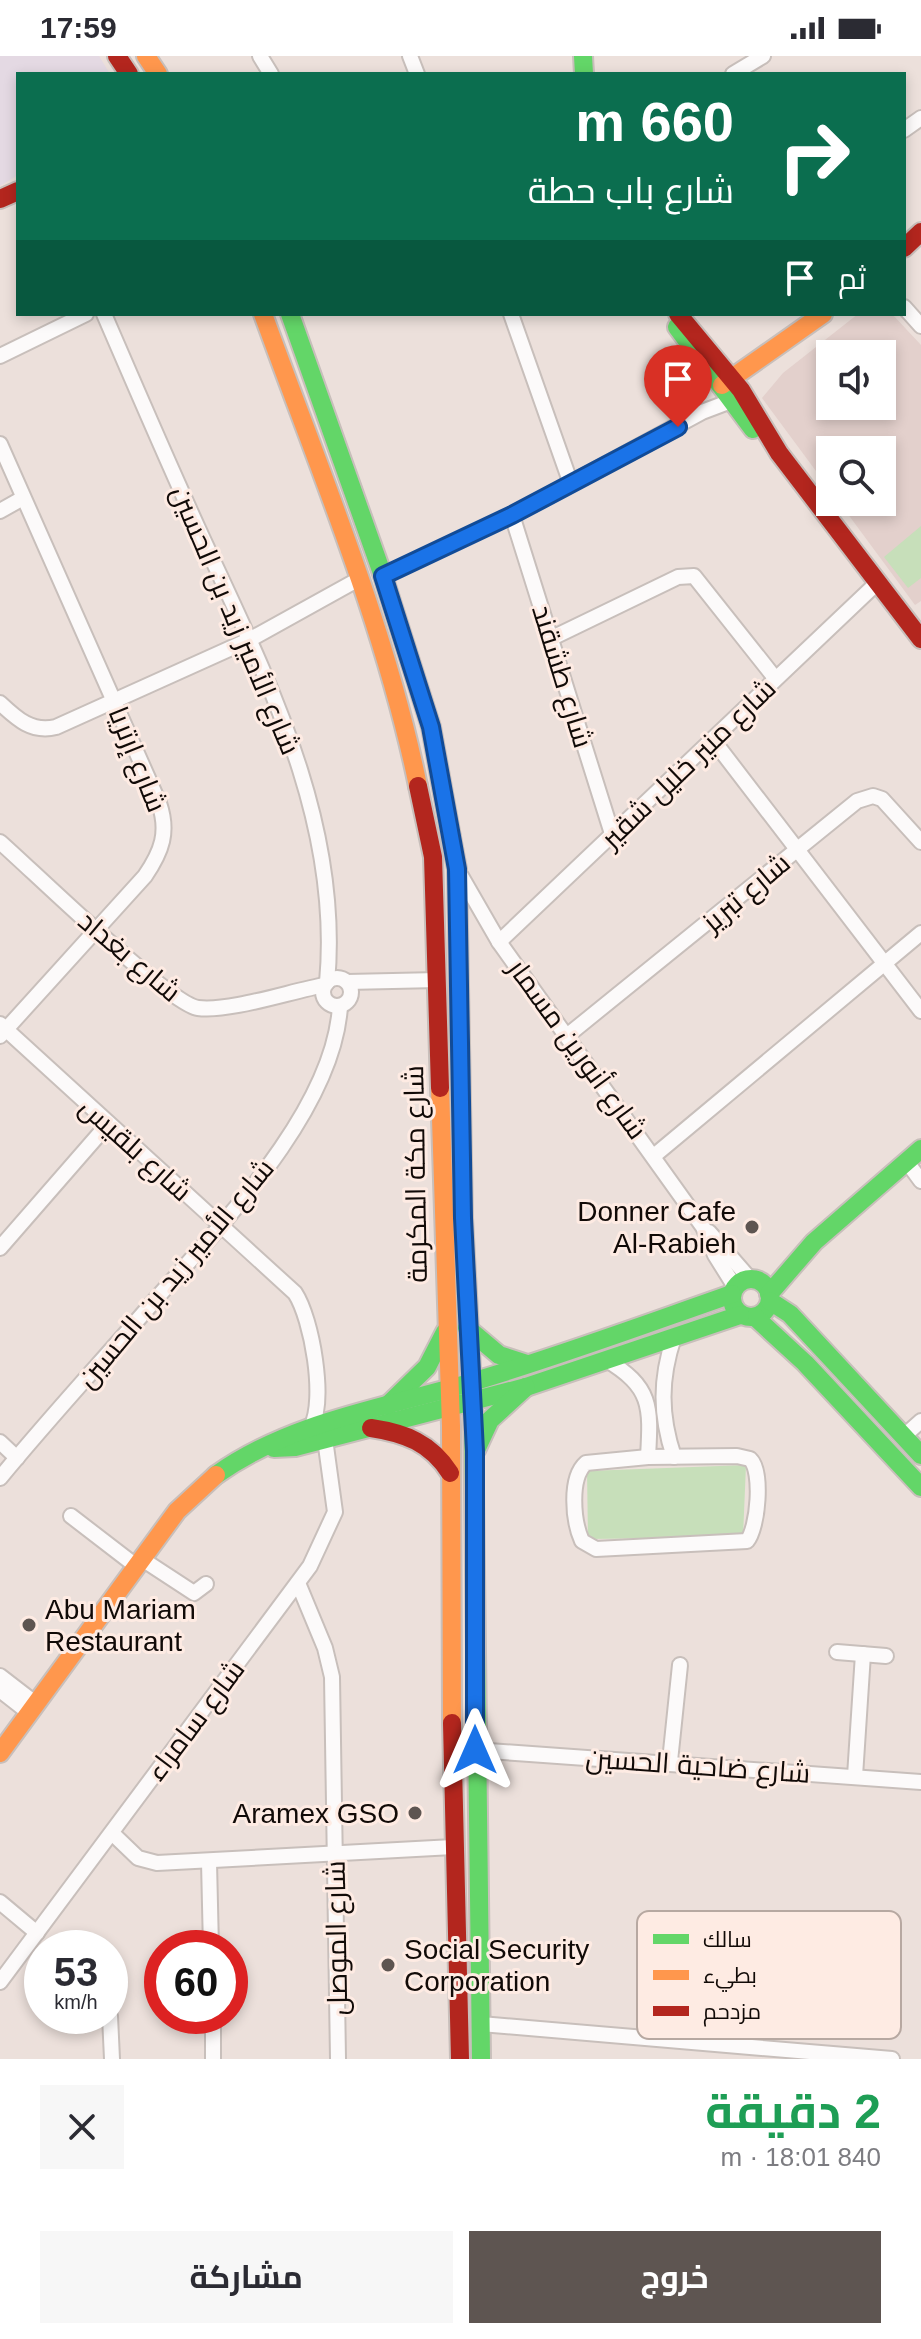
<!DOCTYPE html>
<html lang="ar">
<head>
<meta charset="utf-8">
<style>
	:root { --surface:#fff; --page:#f7f7f7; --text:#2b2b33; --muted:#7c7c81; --accent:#5e5551 }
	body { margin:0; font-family:Helvetica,Cairo,sans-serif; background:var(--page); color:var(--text); direction:rtl; height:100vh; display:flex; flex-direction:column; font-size:30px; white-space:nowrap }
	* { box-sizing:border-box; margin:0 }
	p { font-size:26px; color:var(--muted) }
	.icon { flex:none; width:44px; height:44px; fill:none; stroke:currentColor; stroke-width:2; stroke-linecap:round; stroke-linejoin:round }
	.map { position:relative; height:2003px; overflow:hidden; direction:ltr }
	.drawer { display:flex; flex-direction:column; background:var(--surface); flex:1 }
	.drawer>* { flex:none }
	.hud { position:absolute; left:16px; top:16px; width:890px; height:244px; border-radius:0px; box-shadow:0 4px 12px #0003; direction:rtl; background:#0b6e4f; color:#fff; overflow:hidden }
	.controls { position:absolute; left:816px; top:284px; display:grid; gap:16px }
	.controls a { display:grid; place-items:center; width:80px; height:80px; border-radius:0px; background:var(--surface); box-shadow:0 4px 12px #0003; font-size:40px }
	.speed { position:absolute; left:24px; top:1874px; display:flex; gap:16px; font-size:40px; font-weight:700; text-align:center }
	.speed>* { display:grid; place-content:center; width:104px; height:104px; border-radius:50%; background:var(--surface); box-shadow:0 4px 12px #0003; line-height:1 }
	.speed small { font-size:20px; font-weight:400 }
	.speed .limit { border:12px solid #d22; background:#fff; color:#111 }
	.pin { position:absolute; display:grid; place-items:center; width:68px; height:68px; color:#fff; margin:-82px -34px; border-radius:50% 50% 50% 0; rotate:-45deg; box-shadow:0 0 8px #0007 }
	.pin .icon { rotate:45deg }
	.me { position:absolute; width:88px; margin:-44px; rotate:0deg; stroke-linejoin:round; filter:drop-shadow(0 0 6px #0008) }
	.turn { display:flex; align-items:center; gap:28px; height:168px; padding:0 40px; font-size:36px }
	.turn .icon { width:104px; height:104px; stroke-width:2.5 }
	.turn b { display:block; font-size:56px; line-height:68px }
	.then { display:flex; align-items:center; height:76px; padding:0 40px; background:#0003; gap:16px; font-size:30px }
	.round { display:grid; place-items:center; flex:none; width:84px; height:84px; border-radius:0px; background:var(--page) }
	.overview { display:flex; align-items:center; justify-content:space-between; height:136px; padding:0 40px }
	h1 { font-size:48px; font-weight:700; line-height:60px; color:#1e9e55 }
	.cta { display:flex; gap:16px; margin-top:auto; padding:16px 40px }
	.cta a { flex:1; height:92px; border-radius:0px; background:var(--accent); color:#fff; font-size:32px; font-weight:700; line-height:92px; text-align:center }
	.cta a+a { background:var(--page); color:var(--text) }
	.status { display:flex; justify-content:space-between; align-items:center; height:56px; padding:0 40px; background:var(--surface); direction:ltr }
	.status svg { height:22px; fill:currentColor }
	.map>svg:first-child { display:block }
	.commercial { fill:#e4d9e3 }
	.education { fill:#e3d0cc; fill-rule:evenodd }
	.green { fill:#c7dfba }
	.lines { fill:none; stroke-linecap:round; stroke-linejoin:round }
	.street-casing { stroke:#c8bfbb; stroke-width:18 }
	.fast-casing { stroke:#c8bfbb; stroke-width:22 }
	.slow-casing { stroke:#c8bfbb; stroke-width:22 }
	.jam-casing { stroke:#c8bfbb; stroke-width:22 }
	.street { stroke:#fcfafa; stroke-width:14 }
	.fast { stroke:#63d668; stroke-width:18 }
	.slow { stroke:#ff974d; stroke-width:18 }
	.jam { stroke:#b3261e; stroke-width:18 }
	.route-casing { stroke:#114b97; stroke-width:20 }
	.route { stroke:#1a73e8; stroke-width:14 }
	.poi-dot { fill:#5e5551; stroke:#feebe3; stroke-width:3 }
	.labels { text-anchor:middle; stroke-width:6; stroke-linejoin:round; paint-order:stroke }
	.street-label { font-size:28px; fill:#110a07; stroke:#feebe3 }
	.poi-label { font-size:28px; fill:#110a07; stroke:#feebe3; text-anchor:end }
	.key { fill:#feebe3; stroke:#b7a8a1; stroke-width:2 }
	.key-label { font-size:22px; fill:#110a07 }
</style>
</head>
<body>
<div class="status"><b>17:59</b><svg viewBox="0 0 49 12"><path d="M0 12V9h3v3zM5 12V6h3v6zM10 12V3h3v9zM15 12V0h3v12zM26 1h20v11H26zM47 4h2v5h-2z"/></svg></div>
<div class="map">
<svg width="921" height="2003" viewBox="0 0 921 2003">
	<rect width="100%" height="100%" fill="#ece0db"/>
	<!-- commercial -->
	<path class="commercial" d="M0,0H99L110,18H18V119L0,130Z"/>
	<!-- education -->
	<path class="education" d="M858,258H892L921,289V545L915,549L839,446H882V394H830V434L762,342L783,317ZM830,298H882V350H830Z"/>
	<!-- green -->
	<g class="green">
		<path d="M921,470V522L908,532L884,501Z"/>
		<path d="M746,1409L743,1481L588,1483L587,1415Z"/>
	</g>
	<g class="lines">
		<defs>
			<g id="street">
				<path d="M260,0L271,18"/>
				<path d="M410,0L417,18"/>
				<path d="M733,18L763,0"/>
				<path d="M904,74L921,62"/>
				<path d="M904,251L921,270"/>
				<path d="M104,258C136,332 168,407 202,481C267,622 342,767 327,927"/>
				<path d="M511,258L571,428"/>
				<path d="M0,300L86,258"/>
				<path d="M0,388L159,747C169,776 162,795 145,820L0,980"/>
				<path d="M0,455L23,442"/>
				<path d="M512,459L613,781"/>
				<path d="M383,520L512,459L702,356L731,345"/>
				<path d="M552,582L678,521L694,520L775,622"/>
				<path d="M0,647C17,663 32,677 56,671L249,584L359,523"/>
				<path d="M713,684L921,955"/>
				<path d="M0,786C31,813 169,948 198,952C230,956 291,935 325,929"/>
				<path d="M461,820L499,886L703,1171L715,1199L735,1231"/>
				<path d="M499,886L876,528"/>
				<circle cx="337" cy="936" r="14"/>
				<path d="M347,926L438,924"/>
				<path d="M0,968L295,1237C312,1263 326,1344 311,1371"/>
				<path d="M568,979L857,745L873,740L882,743L921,786"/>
				<path d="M655,1099L921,877"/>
				<path d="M907,1106L921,1125"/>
				<path d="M709,1176L750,1223"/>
				<path d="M0,1192L108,1068"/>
				<path d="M605,1303C652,1331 651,1350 648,1401"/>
				<path d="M903,1381L921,1365"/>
				<path d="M0,1386L17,1402"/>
				<path d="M737,1400L750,1403C763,1415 758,1472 747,1485L596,1493L582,1485C573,1465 569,1422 586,1407L648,1401Z"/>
				<path d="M674,1401C660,1359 660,1323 674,1281"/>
				<path d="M0,1422C50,1361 104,1303 155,1244C221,1169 334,1054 340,950"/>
				<path d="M71,1460L136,1510"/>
				<path d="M142,1503L194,1537L206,1528"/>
				<path d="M298,1527L325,1592L332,1621L338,2003"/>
				<path d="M837,1596L886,1600"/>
				<path d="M0,1620L35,1647"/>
				<path d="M0,1634L28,1656"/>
				<path d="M475,1694L921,1726"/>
				<path d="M670,1705L680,1609"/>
				<path d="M855,1720L863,1598"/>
				<path d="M112,1777L138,1802L157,1807L453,1791"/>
				<path d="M209,1806L211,1892"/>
				<path d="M0,1846L37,1877"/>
				<path d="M0,1926L310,1510L335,1456L325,1383"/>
				<path d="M110,1960L112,2003"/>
				<path d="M213,1960V2003"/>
				<path d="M481,1968L892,2003"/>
			</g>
			<g id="fast">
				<path d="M583,0L584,18"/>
				<path d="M290,258L383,520L431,671L451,781"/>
				<path d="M677,271L753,373"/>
				<circle cx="751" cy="1242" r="19"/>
				<path d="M769,1238L814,1186L921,1093"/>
				<path d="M770,1245L790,1258L921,1399"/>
				<path d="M755,1261L805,1307L921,1431"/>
				<path d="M467,1272L499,1299L527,1308"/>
				<path d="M387,1350L427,1311L445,1276"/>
				<path d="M473,1351L481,2003"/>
				<path d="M274,1392L295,1391L526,1331L740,1259"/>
				<path d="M476,1394L490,1364L526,1331"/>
				<path d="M216,1419C292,1365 385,1352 472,1326C560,1300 646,1268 732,1238"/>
			</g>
			<g id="slow">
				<path d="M146,0L158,18"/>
				<path d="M263,258C319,413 385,569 418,730"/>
				<path d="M722,329L823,258"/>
				<path d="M451,781L457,813L463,1162L473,1351"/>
				<path d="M440,1032L451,1370L452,1667"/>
				<path d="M0,1697L177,1455L216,1419"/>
			</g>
			<g id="jam">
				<path d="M117,0L129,18"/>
				<path d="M0,143L18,135"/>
				<path d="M904,192L921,176"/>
				<path d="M678,258L741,334L779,397L921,583"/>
				<path d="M418,730L433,801L440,1032"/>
				<path d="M371,1372C405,1377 431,1387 450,1417"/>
				<path d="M452,1667L460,2003"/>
			</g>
		</defs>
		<!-- street casing -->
		<use href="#street" class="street-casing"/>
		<!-- fast casing -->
		<use href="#fast" class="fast-casing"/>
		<!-- slow casing -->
		<use href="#slow" class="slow-casing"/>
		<!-- jam casing -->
		<use href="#jam" class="jam-casing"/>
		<!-- street -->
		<use href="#street" class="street"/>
		<!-- fast -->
		<use href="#fast" class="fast"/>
		<!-- slow -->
		<use href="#slow" class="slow"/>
		<!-- jam -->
		<use href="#jam" class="jam"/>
	</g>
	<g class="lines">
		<defs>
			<path id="route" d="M475,1694V1395L463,1162L457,813L431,671L383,520L512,459L678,371"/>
		</defs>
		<!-- route casing -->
		<use href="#route" class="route-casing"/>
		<!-- route -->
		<use href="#route" class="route"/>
	</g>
	<!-- markers -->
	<g class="poi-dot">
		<circle cx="752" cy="1171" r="8"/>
		<circle cx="29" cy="1569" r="8"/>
		<circle cx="415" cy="1757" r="8"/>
		<circle cx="388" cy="1909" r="8"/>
	</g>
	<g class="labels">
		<!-- street labels -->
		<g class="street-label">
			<text transform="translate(236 564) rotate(67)" y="10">شارع الأمير زيد بن الحسين</text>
			<text transform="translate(563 620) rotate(73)" y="10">شارع طشقند</text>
			<text transform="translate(138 703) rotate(68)" y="10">شارع إرتريا</text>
			<text transform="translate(688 707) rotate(-44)" y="10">شارع منير خليل شقير</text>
			<text transform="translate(746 836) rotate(-40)" y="10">شارع تبريز</text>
			<text transform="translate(130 900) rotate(40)" y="10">شارع بغداد</text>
			<text transform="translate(578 993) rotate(54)" y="10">شارع أنورين مسمار</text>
			<text transform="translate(136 1093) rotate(42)" y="10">شارع بلقيس</text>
			<text transform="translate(415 1118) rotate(-91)" y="10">شارع مكة المكرمة</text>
			<text transform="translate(175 1217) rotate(-50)" y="10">شارع الأمير زيد بن الحسين</text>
			<text transform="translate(195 1664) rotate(-53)" y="10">شارع سامراء</text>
			<text transform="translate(698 1709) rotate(4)" y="10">شارع ضاحية الحسين</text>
			<text transform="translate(336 1882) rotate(-91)" y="10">شارع الموصل</text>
		</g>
		<!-- poi labels -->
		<g class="poi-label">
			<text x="736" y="1165">Donner Cafe<tspan x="736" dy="32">Al-Rabieh</tspan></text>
			<text x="45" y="1563" text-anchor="start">Abu Mariam<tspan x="45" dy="32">Restaurant</tspan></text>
			<text x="399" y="1767">Aramex GSO</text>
			<text x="404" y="1903" text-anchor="start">Social Security<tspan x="404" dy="32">Corporation</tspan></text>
		</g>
	</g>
	<!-- legend -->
	<rect x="637" y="1855" width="264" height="128" rx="12" class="key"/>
	<rect x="653" y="1878" width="36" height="10" fill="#63d668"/>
	<rect x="653" y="1914" width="36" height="10" fill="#ff974d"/>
	<rect x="653" y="1950" width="36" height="10" fill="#b3261e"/>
	<g class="key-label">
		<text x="703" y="1891">سالك</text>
		<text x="703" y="1927">بطيء</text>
		<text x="703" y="1963">مزدحم</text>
	</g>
</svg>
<div class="controls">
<a><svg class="icon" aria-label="sound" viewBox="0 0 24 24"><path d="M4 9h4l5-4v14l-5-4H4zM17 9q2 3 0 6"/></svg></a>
<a><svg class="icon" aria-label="search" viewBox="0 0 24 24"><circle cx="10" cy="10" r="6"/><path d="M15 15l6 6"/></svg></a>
</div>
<div class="speed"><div>53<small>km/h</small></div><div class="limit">60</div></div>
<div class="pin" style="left:678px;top:371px;background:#d93025"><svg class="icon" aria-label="arrive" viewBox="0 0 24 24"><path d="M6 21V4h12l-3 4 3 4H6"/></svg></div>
<svg class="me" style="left:475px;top:1694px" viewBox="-20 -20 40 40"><path d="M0-17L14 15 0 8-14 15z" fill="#1a73e8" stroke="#fff" stroke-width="4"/></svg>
<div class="hud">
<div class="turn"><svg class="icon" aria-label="right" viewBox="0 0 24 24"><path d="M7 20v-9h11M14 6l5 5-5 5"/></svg><div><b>660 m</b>شارع باب حطة</div></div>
<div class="then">ثم<svg class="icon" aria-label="arrive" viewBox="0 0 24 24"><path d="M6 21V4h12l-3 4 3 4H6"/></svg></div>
</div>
</div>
<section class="drawer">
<div class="overview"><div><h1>2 دقيقة</h1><p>840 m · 18:01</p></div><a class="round"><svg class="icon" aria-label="close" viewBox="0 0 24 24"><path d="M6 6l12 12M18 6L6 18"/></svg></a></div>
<div class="cta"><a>خروج</a><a>مشاركة</a></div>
</section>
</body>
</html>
